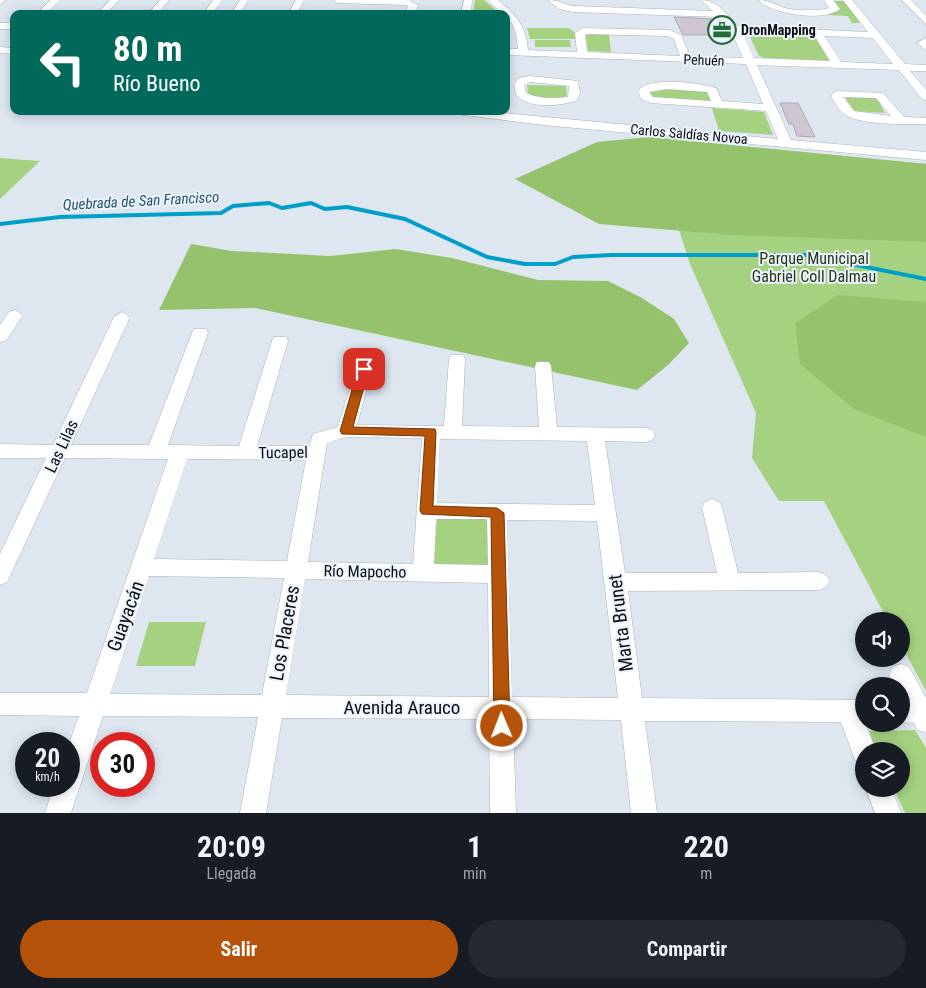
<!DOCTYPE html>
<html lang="es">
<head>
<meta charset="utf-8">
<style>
	:root { --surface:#171b24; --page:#242831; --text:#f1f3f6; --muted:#9ea1a6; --accent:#b45309 }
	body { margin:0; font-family:"Roboto Condensed",sans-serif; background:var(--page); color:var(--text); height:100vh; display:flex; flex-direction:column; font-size:19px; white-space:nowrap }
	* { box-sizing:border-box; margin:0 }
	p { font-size:16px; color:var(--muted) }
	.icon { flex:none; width:28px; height:28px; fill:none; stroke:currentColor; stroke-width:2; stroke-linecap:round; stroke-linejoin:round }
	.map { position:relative; height:813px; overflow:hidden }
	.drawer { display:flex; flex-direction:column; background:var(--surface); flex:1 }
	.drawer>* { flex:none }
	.guide { position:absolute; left:10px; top:10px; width:500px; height:105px; border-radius:10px; box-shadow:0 2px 12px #0003; background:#00695c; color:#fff; overflow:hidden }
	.buttons { position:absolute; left:855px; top:612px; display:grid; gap:10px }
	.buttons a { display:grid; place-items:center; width:55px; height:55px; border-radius:50%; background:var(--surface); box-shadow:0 2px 12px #0003; font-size:25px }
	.speed { position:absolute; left:15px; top:732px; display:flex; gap:10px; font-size:25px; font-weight:700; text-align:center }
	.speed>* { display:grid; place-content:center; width:65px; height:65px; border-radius:50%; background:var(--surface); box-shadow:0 2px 12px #0003; line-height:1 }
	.speed small { font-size:12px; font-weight:400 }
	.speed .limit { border:8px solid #d22; background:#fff; color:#111 }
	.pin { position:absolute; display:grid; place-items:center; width:42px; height:42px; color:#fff; margin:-21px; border-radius:10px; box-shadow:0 2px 8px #0006 }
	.me { position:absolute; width:55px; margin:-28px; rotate:359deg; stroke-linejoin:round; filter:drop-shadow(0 0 4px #0008) }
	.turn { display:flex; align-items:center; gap:18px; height:105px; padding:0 20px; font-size:22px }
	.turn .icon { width:65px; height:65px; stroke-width:2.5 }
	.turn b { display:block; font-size:35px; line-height:42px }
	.eta { display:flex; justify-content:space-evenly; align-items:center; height:85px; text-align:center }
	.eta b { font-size:30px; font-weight:700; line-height:35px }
	.cta { display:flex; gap:10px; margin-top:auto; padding:10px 20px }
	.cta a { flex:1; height:58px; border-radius:30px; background:var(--accent); color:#fff; font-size:20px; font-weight:700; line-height:58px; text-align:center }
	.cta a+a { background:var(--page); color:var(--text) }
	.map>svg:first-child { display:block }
	.green { fill:#a5d280 }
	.forest { fill:#95c36d }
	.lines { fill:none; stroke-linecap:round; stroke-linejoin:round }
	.stream { stroke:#009fca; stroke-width:4 }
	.building { fill:#cec7d1; stroke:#aea7b1 }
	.minor-casing { stroke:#acb3bd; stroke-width:1 }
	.minor { fill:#fff; fill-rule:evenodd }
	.route { fill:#b45309; stroke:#753606 }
	.labels { text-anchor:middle; stroke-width:4; stroke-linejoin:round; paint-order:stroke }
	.far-poi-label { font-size:14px; font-weight:bold; fill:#0c0f12; stroke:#ecf3fd; text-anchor:start }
	.far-street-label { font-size:14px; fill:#0c0f12; stroke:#ecf3fd }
	.far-water-label { font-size:15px; font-style:italic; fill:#235669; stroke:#ecf3fd }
	.park-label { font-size:16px; fill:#263815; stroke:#ecf3fd }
	.street-label { font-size:16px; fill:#0c0f12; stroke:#ecf3fd }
	.near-street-label { font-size:19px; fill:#0c0f12; stroke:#ecf3fd }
</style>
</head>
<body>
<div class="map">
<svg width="926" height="813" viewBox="0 0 926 813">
	<rect width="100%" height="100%" fill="#dee6f0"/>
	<!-- green -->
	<g class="green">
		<path d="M475,0H484L500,14H473Z"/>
		<path d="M834,1H845L860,23H852L848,16L827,15L838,10Z"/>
		<path d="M527,28H569L575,33V39H530Z"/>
		<path d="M751,32L816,34L833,61L764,58L759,56L748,33Z"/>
		<path d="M591,34H609L611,52L588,51L585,36Z"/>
		<path d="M535,40H570L571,47H535Z"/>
		<path d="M527,85L566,86L567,95L562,99L530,96L528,95Z"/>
		<path d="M647,89L710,91L711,102L650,97Z"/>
		<path d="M847,97H870L878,100L885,113L854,111L846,99Z"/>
		<path d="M712,108L764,112L773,135L719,131Z"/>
		<path d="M649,137L926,164V691L901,645V621H888L824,501H779L752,458L756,413L690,264Z"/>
		<path d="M0,158L40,161L0,199Z"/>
		<path d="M437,516L489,518L488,568L433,566Z"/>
		<path d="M149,622H206L195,666H136Z"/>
		<path d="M915,730L926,748V813H905L894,789H901V751H877L868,731Z"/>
	</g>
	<!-- forest -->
	<g class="forest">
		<path d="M649,137L926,164V242L732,235L599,224L515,179L597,142Z"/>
		<path d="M191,244L232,251L330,256L396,249L452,258L538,280L608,281L642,298L674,319L689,343L668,365L637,390L255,308L159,310Z"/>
		<path d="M838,295L926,302V437L854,409L800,364L795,323Z"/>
	</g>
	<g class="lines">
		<!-- stream -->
		<path class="stream" d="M0,224L60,217L221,213L233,206L269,203L282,208L311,203L325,209L347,207L405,219L487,257L525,264H555L573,257L612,255H807L926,279"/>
	</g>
	<!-- building -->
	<g class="building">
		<path d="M674,17L712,19L719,35H683Z"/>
		<path d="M780,103H798L815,137L797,136L793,124H789Z"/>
	</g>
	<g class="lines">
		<defs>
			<g id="minor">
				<path d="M0,0H5L0,4Z"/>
				<path d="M51,0H60L46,14H36Z"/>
				<path d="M110,0H119L106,14H97Z"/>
				<path d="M160,0H169L157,14H148Z"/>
				<path d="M213,0H222L212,14H203Z"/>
				<path d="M240,0H248L240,14H231Z"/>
				<path d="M296,0H304L297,14H288Z"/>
				<path d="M333,0H409L418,5L415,14H405L408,6L405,5L337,3Z"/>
				<path d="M464,0H472L471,14H461Z"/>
				<path d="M488,0H498C516,15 526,26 528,50L577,52L575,33L583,28L669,30L681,35L690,56L743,58L733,35L719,17L573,12L559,9L548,0C558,0 563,4 573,6L713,11L701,0C717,0 727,14 737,26L868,32L843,0H852L905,64L926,65V71H910L926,90V100L922,99L899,70L757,65L791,140L926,152V160L543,125L448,113L447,111H482L778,139L766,111L651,103L641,99L638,90C652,76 698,83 716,88L722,101L763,104L746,64L506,55V49H518C515,15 507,21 488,0ZM742,32L814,35L830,61L754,58ZM585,34L667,36L674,39L680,56L587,52ZM824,36L873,38L893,64L841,62ZM667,89L707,92L711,101L653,97L649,92Z"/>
				<path d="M759,0C769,0 775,5 785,8C798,11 817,11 829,8L824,0H833L840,9C824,22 772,15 759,0Z"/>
				<path d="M902,0H911L926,16V24Z"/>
				<rect x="0" y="23" width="14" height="6"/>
				<path d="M926,38V50L917,43Z"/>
				<path d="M0,47L14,48V54L0,53Z"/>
				<path d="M530,76L578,81L580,94L576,101C559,106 529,109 516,95L514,84L519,78ZM530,82L569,86L568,97C554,99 539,99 526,93L524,85Z"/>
				<path d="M838,91L883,93L904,117L926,118V124C906,124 859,126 843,113C838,109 835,102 831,97L834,92ZM843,97L876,98L891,116L854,111Z"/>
				<path d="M15,310L23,315L6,341L0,342V325L9,312Z"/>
				<path d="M122,312L130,317L71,445H149L192,333L194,329H206L208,333L168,445L239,446L272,341L274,337H286L288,341L257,446H309L313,434L338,427L362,349H374L376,353L357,425L444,426L449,359L451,355H463L465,359L462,426L539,427L535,366L537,362H549L551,366L557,427L646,428L652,430L655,435L652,440L646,442L605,441L625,573H717L702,507L705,502L712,499L719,502L722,507L738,573L819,572L826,575L830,581L826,587L819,590L628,591L642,698L864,700V724H866L876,751H864V763L855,760L841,722L645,721L657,813H631L621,720L513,719L516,813H490L489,719L282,718L266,813H240L258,717L103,716L71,813H45L54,786H69V744L79,716L0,715V693H87L168,459L65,458L7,582L0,585V554L46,458H0V444L53,445L114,317ZM346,437L422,438L413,564L308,562L327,443ZM440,439L587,441L595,505L437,503ZM187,459L306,460L287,561L154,559ZM436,519H487L488,565L434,564ZM507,520L597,521L618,698L512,697ZM149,576L284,578L262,695L110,694ZM305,579L488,583L489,697L286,695Z"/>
				<path d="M901,664L909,667L926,698V733L917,729L914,723L901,722V686H895L889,675L893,667Z"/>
				<path d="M866,789H892L901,813H875Z"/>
			</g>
		</defs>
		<!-- minor casing -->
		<use href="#minor" class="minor-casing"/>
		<!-- minor -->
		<use href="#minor" class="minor"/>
	</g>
	<!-- route -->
	<path class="route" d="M364,365L369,369L353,427L435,429L436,432L433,506L497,508L504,513L510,726L508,731L502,733L497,731L494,726L491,517L422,514L420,511L425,436L342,434L340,431L358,369Z"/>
	<!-- icons -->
	<defs>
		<symbol id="office-ring" viewBox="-11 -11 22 22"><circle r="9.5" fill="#ecf3fd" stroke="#236b37" stroke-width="1.5"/><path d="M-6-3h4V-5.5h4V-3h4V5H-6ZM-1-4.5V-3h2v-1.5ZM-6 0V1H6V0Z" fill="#236b37"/></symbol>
	</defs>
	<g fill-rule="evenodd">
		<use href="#office-ring" x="706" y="14" width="32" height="32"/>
	</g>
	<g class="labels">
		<!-- far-poi labels -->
		<g class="far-poi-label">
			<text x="741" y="35">DronMapping</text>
		</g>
		<!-- far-street labels -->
		<g class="far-street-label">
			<text transform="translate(704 60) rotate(2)" y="5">Pehuén</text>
			<text transform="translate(689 134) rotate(5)" y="5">Carlos Saldías Novoa</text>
		</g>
		<!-- far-water labels -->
		<g class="far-water-label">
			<text transform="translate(141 201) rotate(-3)" y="5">Quebrada de San Francisco</text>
		</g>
		<!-- park labels -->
		<g class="park-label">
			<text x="814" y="264">Parque Municipal<tspan x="814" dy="18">Gabriel Coll Dalmau</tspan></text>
		</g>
		<!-- street labels -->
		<g class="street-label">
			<text transform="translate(61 446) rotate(-65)" y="6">Las Lilas</text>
			<text transform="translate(283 452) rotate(-1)" y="6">Tucapel</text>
			<text transform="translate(365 571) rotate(1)" y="6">Río Mapocho</text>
		</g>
		<!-- near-street labels -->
		<g class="near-street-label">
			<text transform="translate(125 616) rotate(-70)" y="7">Guayacán</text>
			<text transform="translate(620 623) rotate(-97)" y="7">Marta Brunet</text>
			<text transform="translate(284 633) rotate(-80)" y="7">Los Placeres</text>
			<text x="402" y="714">Avenida Arauco</text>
		</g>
	</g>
</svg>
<div class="buttons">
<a><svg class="icon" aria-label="sound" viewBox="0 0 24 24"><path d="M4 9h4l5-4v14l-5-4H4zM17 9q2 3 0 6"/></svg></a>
<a><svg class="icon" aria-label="search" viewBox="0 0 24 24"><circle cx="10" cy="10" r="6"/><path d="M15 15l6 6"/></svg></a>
<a><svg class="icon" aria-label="layers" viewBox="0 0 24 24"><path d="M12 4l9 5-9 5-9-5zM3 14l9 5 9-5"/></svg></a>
</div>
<div class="speed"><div>20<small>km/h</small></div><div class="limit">30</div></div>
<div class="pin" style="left:364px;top:369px;background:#d93025"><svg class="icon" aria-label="arrive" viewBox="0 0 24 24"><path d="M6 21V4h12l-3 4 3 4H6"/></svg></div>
<svg class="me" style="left:502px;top:726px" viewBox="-20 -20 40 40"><circle r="17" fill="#b45309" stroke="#fff" stroke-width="3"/><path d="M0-11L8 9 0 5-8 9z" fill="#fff"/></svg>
<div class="guide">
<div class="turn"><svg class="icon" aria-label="left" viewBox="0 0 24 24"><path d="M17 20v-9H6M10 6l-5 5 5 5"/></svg><div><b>80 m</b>Río Bueno</div></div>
</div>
</div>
<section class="drawer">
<div class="eta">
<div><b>20:09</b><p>Llegada</p></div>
<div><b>1</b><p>min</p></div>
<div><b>220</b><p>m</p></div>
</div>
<div class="cta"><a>Salir</a><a>Compartir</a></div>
</section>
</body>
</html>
